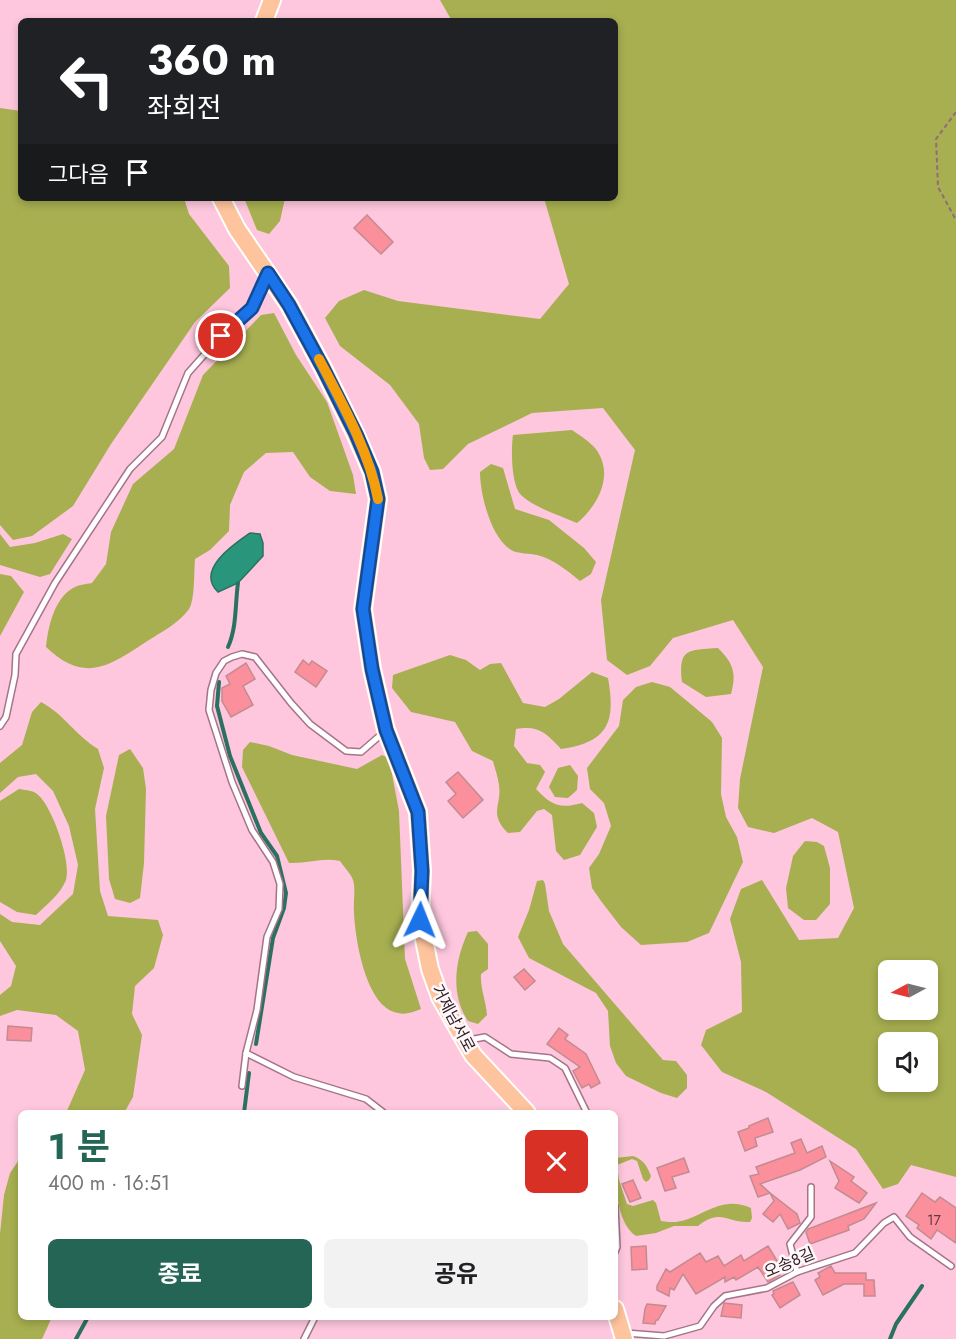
<!DOCTYPE html>
<html lang="ko">
<head>
<meta charset="utf-8">
<style>
	:root { --surface:#fff; --page:#f2f2f2; --text:#202124; --muted:#757577; --accent:#246555 }
	body { margin:0; font-family:Jost,"Noto Sans KR",sans-serif; background:var(--page); color:var(--text); height:100vh; display:flex; flex-direction:column; font-size:22px; white-space:nowrap }
	* { box-sizing:border-box; margin:0 }
	p { font-size:20px; color:var(--muted) }
	.icon { flex:none; width:33px; height:33px; fill:none; stroke:currentColor; stroke-width:2; stroke-linecap:round; stroke-linejoin:round }
	.map { position:relative; flex:1; overflow:hidden }
	.details { position:absolute; left:18px; top:1110px; width:600px; height:210px; display:flex; flex-direction:column; background:var(--surface); border-radius:9px; box-shadow:0 3px 9px #0003 }
	.details>* { flex:none }
	.hud { position:absolute; left:18px; top:18px; width:600px; height:183px; border-radius:9px; box-shadow:0 3px 9px #0003; background:#202124; color:#fff; overflow:hidden }
	.needle { width:39px; rotate:263deg }
	.tools { position:absolute; left:878px; top:960px; display:grid; gap:12px }
	.tools a { display:grid; place-items:center; width:60px; height:60px; border-radius:9px; background:var(--surface); box-shadow:0 3px 9px #0003; font-size:30px }
	.pin { position:absolute; display:grid; place-items:center; width:51px; height:51px; color:#fff; margin:-26px; border:3px solid #fff; border-radius:50%; box-shadow:0 2px 6px #0007 }
	.me { position:absolute; width:66px; margin:-33px; rotate:2deg; stroke-linejoin:round; filter:drop-shadow(0 0 4px #0008) }
	.turn { display:flex; align-items:center; gap:21px; height:126px; padding:0 30px; font-size:27px }
	.turn .icon { width:78px; height:78px; stroke-width:2.5 }
	.turn b { display:block; font-size:42px; line-height:51px }
	.then { display:flex; align-items:center; height:57px; padding:0 30px; background:#0003; gap:12px; font-size:22px }
	.round { display:grid; place-items:center; flex:none; width:63px; height:63px; border-radius:9px; background:var(--page) }
	.summary { display:flex; align-items:center; justify-content:space-between; height:102px; padding:0 30px }
	h1 { font-size:36px; font-weight:700; line-height:45px; color:var(--accent) }
	.primary-button { display:flex; gap:12px; margin-top:auto; padding:12px 30px }
	.primary-button a { flex:1; height:69px; border-radius:9px; background:var(--accent); color:#fff; font-size:24px; font-weight:700; line-height:69px; text-align:center }
	.primary-button a+a { background:var(--page); color:var(--text) }
	.map>svg:first-child { display:block }
	.green { fill:#a7af50; fill-rule:evenodd }
	.water { fill:#29967c; stroke:#2b7162; stroke-width:1.5 }
	.lines { fill:none; stroke-linecap:round; stroke-linejoin:round }
	.stream { stroke:#2b7162; stroke-width:4 }
	.building { fill:#fb909c; stroke:#c28b90; stroke-width:1.5 }
	.lane-casing { stroke:#a57488; stroke-width:8 }
	.primary-casing { stroke:#fff; stroke-width:20 }
	.path { stroke:#906b7a; stroke-width:2; stroke-dasharray:4.5 3; stroke-linecap:butt }
	.lane { stroke:#fff; stroke-width:5 }
	.primary { stroke:#fec49d; stroke-width:16 }
	.route-casing { stroke:#114b97; stroke-width:15 }
	.route { stroke:#1a73e8; stroke-width:10 }
	.slow { stroke:#f59e0b; stroke-width:10 }
	.labels { text-anchor:middle; stroke-width:5; stroke-linejoin:round; paint-order:stroke }
	.number-label { font-size:14px; fill:#633942 }
	.street-label { font-size:16px; fill:#301c24; stroke:#fef8fa }
</style>
</head>
<body>
<div class="map">
<svg width="956" height="1339" viewBox="0 0 956 1339">
	<rect width="100%" height="100%" fill="#fec7dd"/>
	<!-- green -->
	<g class="green">
		<path d="M440,0H956V1177L911,1165L898,1184L883,1189L856,1149L766,1092L722,1072L701,1045L706,1030L742,1012L741,962L730,919L741,889L762,880L799,940L838,938L854,908L838,832L812,818L774,833L748,827L738,808L740,779L763,667L733,620L673,638L650,666L627,675L607,660L601,600L635,450L603,408L532,413L468,444L443,469L430,470L424,458L419,424L390,385L340,346L325,318L339,301L364,290L398,301L540,319L569,284L544,198H615V21H452ZM888,970H927V1010H888ZM888,1042H927V1082H888Z"/>
		<path d="M0,108L21,111V198H184L189,214L229,266L230,288L195,322L111,444L73,506L32,536L13,540L0,525Z"/>
		<path d="M244,198H285L280,221L269,234L257,230Z"/>
		<path d="M274,313L296,355L327,402L353,475L356,494L330,491L310,477L293,452L266,453L244,472L230,505L229,531L210,550L195,559C194,570 195,601 189,609C179,623 163,631 149,640C110,665 86,685 46,647C48,627 54,599 73,588C78,585 86,584 92,583L106,564L111,532L133,484L174,449L203,375L261,315Z"/>
		<path d="M572,430C579,435 589,441 595,448C615,473 599,505 577,523C561,516 533,507 521,495C511,484 511,449 513,435Z"/>
		<path d="M491,464L503,468L515,509L549,520L584,548L596,562L591,574L580,581C568,571 553,559 537,555C529,553 520,554 513,551C491,540 480,494 480,472Z"/>
		<path d="M0,534L10,547L35,543L63,534L72,539L50,574L40,577L0,565Z"/>
		<path d="M0,574L11,576L24,592L0,636Z"/>
		<path d="M718,648C733,663 737,673 731,694L706,697L682,682C678,648 688,650 718,648Z"/>
		<path d="M450,655L466,660L480,670L490,664L501,663L523,703L545,707L559,699L592,672L608,678C616,723 608,742 561,749C546,733 539,725 516,729L514,746L527,763L540,765L545,772L536,789C552,806 560,809 582,803L594,813L597,827L580,855L564,860L556,851L552,815L544,809L537,811L520,832L508,833C488,813 502,806 499,785C498,777 495,769 493,761L472,751L455,722L411,712L392,688L393,675Z"/>
		<path d="M652,682L670,687L693,706L712,722L722,738L721,794L726,817L737,837L743,862L709,933L687,942L641,945L621,927L601,901L592,888L589,868L599,854L611,826L604,803L590,789L587,768L619,726L623,700L636,687Z"/>
		<path d="M41,702C65,715 75,735 98,749L104,768L95,809L100,891L108,916L158,920L163,935L154,968L135,986L132,1014L142,1035L133,1097L124,1113H66L85,1070L78,1031L56,1015L17,1010L0,1016V995L11,986L16,966L0,941V914L12,922L40,925L73,894L78,865L69,826L53,791L36,774L18,777L0,793V763L22,745L32,712Z"/>
		<path d="M250,742L269,746L292,755L357,769L382,755L389,758L399,811L405,959L421,1009C413,1012 406,1015 398,1013C366,1008 355,939 354,912C353,903 356,889 353,880C351,874 344,867 340,861C323,857 306,864 289,863L242,767L243,750Z"/>
		<path d="M130,749L143,768L146,789L144,863L140,898L130,903L115,899L109,879L106,816L119,755Z"/>
		<path d="M570,765L578,776L577,790L568,798L555,797L549,787L558,768Z"/>
		<path d="M19,789C24,790 33,790 37,794C52,805 72,863 66,880C60,895 47,904 36,915L17,912L0,902V801Z"/>
		<path d="M805,841L817,842L824,846L830,868V904L816,920H804L788,908L786,888L793,856Z"/>
		<path d="M543,880L545,884L549,911L563,944L663,1060L676,1061L687,1075V1088L677,1098L661,1093L626,1076L616,1063L610,1046L608,1011L596,993L529,958L518,937L529,910L537,881Z"/>
		<path d="M477,931L488,944V969L481,974C480,988 486,1001 487,1015L478,1024L468,1021C450,994 455,960 468,932Z"/>
		<path d="M633,1156C644,1160 647,1166 651,1176L649,1180L646,1182L643,1179L637,1161L632,1159L617,1165L619,1180L627,1204L633,1206L653,1200L656,1203L661,1221C666,1222 672,1222 676,1222C703,1218 720,1194 751,1208L752,1218L750,1222C726,1223 721,1208 698,1226H674L656,1233L636,1236C616,1223 615,1181 615,1158Z"/>
		<path d="M21,1157V1317H52L42,1339H0V1234L4,1195L10,1173Z"/>
	</g>
	<!-- water -->
	<path class="water" d="M250,533L260,534L263,543V556L238,583L218,592C195,570 234,544 250,533Z"/>
	<g class="lines">
		<!-- stream -->
		<g class="stream">
			<path d="M228,647C237,627 235,604 238,583"/>
			<path d="M219,682L217,706L230,756L261,833L277,856L286,893L284,908L273,938L256,1044"/>
			<path d="M244,1113L249,1073"/>
			<path d="M76,1339L88,1317"/>
			<path d="M890,1339L896,1324L922,1286"/>
		</g>
	</g>
	<!-- building -->
	<g class="building">
		<path d="M367,215L393,242L381,254L354,228Z"/>
		<path d="M303,660L309,665L312,661L327,671L316,687L295,672Z"/>
		<path d="M246,663L255,679L243,686L253,705L231,717L222,701V688L230,684L226,676Z"/>
		<path d="M458,772L483,800L463,818L448,801L456,794L446,782Z"/>
		<path d="M524,969L535,981L525,990L514,977Z"/>
		<path d="M8,1026L32,1028L31,1041L7,1040Z"/>
		<path d="M559,1028L568,1035L565,1039L586,1054L600,1083L591,1088L589,1084L582,1088L573,1071L580,1067L547,1044Z"/>
		<path d="M768,1118L773,1132L755,1138L757,1146L745,1151L738,1132L749,1128V1126Z"/>
		<path d="M801,1139L807,1153L822,1146L826,1157L800,1170L760,1184L770,1193L758,1197L750,1176L759,1174L756,1167L795,1153L791,1143Z"/>
		<path d="M684,1158L689,1172L672,1177L676,1188L665,1191L657,1168Z"/>
		<path d="M830,1161L854,1177L851,1181L867,1193L859,1203L835,1188L839,1181Z"/>
		<path d="M633,1180L641,1198L630,1202L622,1184Z"/>
		<path d="M770,1193L797,1214L800,1223L788,1229L780,1214L773,1222L763,1214L774,1201Z"/>
		<path d="M922,1193L935,1202L940,1197L956,1208V1243L937,1230L931,1239L917,1228L919,1225L906,1216Z"/>
		<path d="M876,1203L864,1219L848,1226L849,1230L810,1244L806,1232L808,1229Z"/>
		<path d="M646,1246L647,1269L632,1270L631,1247Z"/>
		<path d="M768,1246L779,1264L775,1266L780,1275L768,1282L758,1267L736,1280L734,1277L725,1282V1277L696,1294L683,1274L674,1290L670,1288L669,1296L657,1290V1286L666,1269L670,1272L700,1253L706,1262L718,1256L724,1266L741,1255L744,1261Z"/>
		<path d="M831,1266L835,1273H866V1280H874L875,1296H864V1284H844L823,1295L815,1280L820,1277L818,1273Z"/>
		<path d="M793,1282L800,1295L780,1308L772,1295L774,1294L773,1291Z"/>
		<path d="M724,1303L742,1305L741,1318L721,1316Z"/>
		<path d="M647,1304L666,1306L658,1320H656L655,1324L643,1323L645,1309Z"/>
	</g>
	<g class="lines">
		<defs>
			<g id="lane">
				<path d="M0,726L6,717L15,675L16,654L55,583L130,469L162,437L188,373L221,336L252,308L266,278"/>
				<path d="M469,1040L485,1037L511,1054L550,1058L565,1068L587,1113"/>
				<path d="M246,1053L294,1077L366,1099L384,1113"/>
				<path d="M242,1086L246,1053L257,1010L267,937L279,909L280,884L273,862L252,830L232,782L209,710L211,690L216,673L224,661L232,657L242,654L255,657L291,703L310,724L346,751L361,752L384,732"/>
				<path d="M615,1206L617,1247L615,1252"/>
				<path d="M797,1272L790,1244L811,1217V1187"/>
				<path d="M626,1333L664,1336L700,1326L714,1306L725,1296L767,1288L797,1272L855,1253L884,1223L894,1217L910,1237L951,1266"/>
				<path d="M304,1339L315,1317"/>
			</g>
			<g id="primary">
				<path d="M264,21L272,0"/>
				<path d="M221,198L237,229L289,305L323,368L355,433L372,472L378,499L363,609L372,669L386,730L418,812L422,871L420,920L430,969L440,997L473,1055L527,1113"/>
				<path d="M615,1309L624,1339"/>
			</g>
		</defs>
		<!-- lane casing -->
		<use href="#lane" class="lane-casing"/>
		<!-- primary casing -->
		<use href="#primary" class="primary-casing"/>
		<!-- path -->
		<path class="path" d="M956,112L936,139L938,187L956,220"/>
		<!-- lane -->
		<use href="#lane" class="lane"/>
		<!-- primary -->
		<use href="#primary" class="primary"/>
	</g>
	<g class="lines">
		<defs>
			<path id="route" d="M221,336L252,308L268,273L289,305L323,368L356,434L372,472L378,499L363,609L372,669L386,730L418,812L422,871L420,920"/>
		</defs>
		<!-- route casing -->
		<use href="#route" class="route-casing"/>
		<!-- route -->
		<use href="#route" class="route"/>
		<!-- slow -->
		<path class="slow" d="M319,359C342,403 369,451 378,499"/>
	</g>
	<g class="labels">
		<!-- number labels -->
		<g class="number-label">
			<text x="934" y="1225">17</text>
		</g>
		<!-- street labels -->
		<g class="street-label">
			<text transform="translate(454 1018) rotate(62)" y="6">거제남서로</text>
			<text transform="translate(789 1262) rotate(-23)" y="6">오송8길</text>
		</g>
	</g>
</svg>
<div class="tools">
<a><svg class="needle" viewBox="-14 -14 28 28"><path d="M0-13l5 13h-10z" fill="#e53935"/><path d="M0 13l5-13h-10z" fill="#757577"/></svg></a>
<a><svg class="icon" aria-label="sound" viewBox="0 0 24 24"><path d="M4 9h4l5-4v14l-5-4H4zM17 9q2 3 0 6"/></svg></a>
</div>
<div class="pin" style="left:221px;top:336px;background:#d93025"><svg class="icon" aria-label="arrive" viewBox="0 0 24 24"><path d="M6 21V4h12l-3 4 3 4H6"/></svg></div>
<svg class="me" style="left:420px;top:920px" viewBox="-20 -20 40 40"><path d="M0-17L14 15 0 8-14 15z" fill="#1a73e8" stroke="#fff" stroke-width="4"/></svg>
<div class="hud">
<div class="turn"><svg class="icon" aria-label="left" viewBox="0 0 24 24"><path d="M17 20v-9H6M10 6l-5 5 5 5"/></svg><div><b>360 m</b>좌회전</div></div>
<div class="then">그다음<svg class="icon" aria-label="arrive" viewBox="0 0 24 24"><path d="M6 21V4h12l-3 4 3 4H6"/></svg></div>
</div>
<section class="details">
<div class="summary"><div><h1>1 분</h1><p>400 m · 16:51</p></div><a class="round" style="background:#d93025;color:#fff"><svg class="icon" aria-label="close" viewBox="0 0 24 24"><path d="M6 6l12 12M18 6L6 18"/></svg></a></div>
<div class="primary-button"><a>종료</a><a>공유</a></div>
</section>
</div>
</body>
</html>
